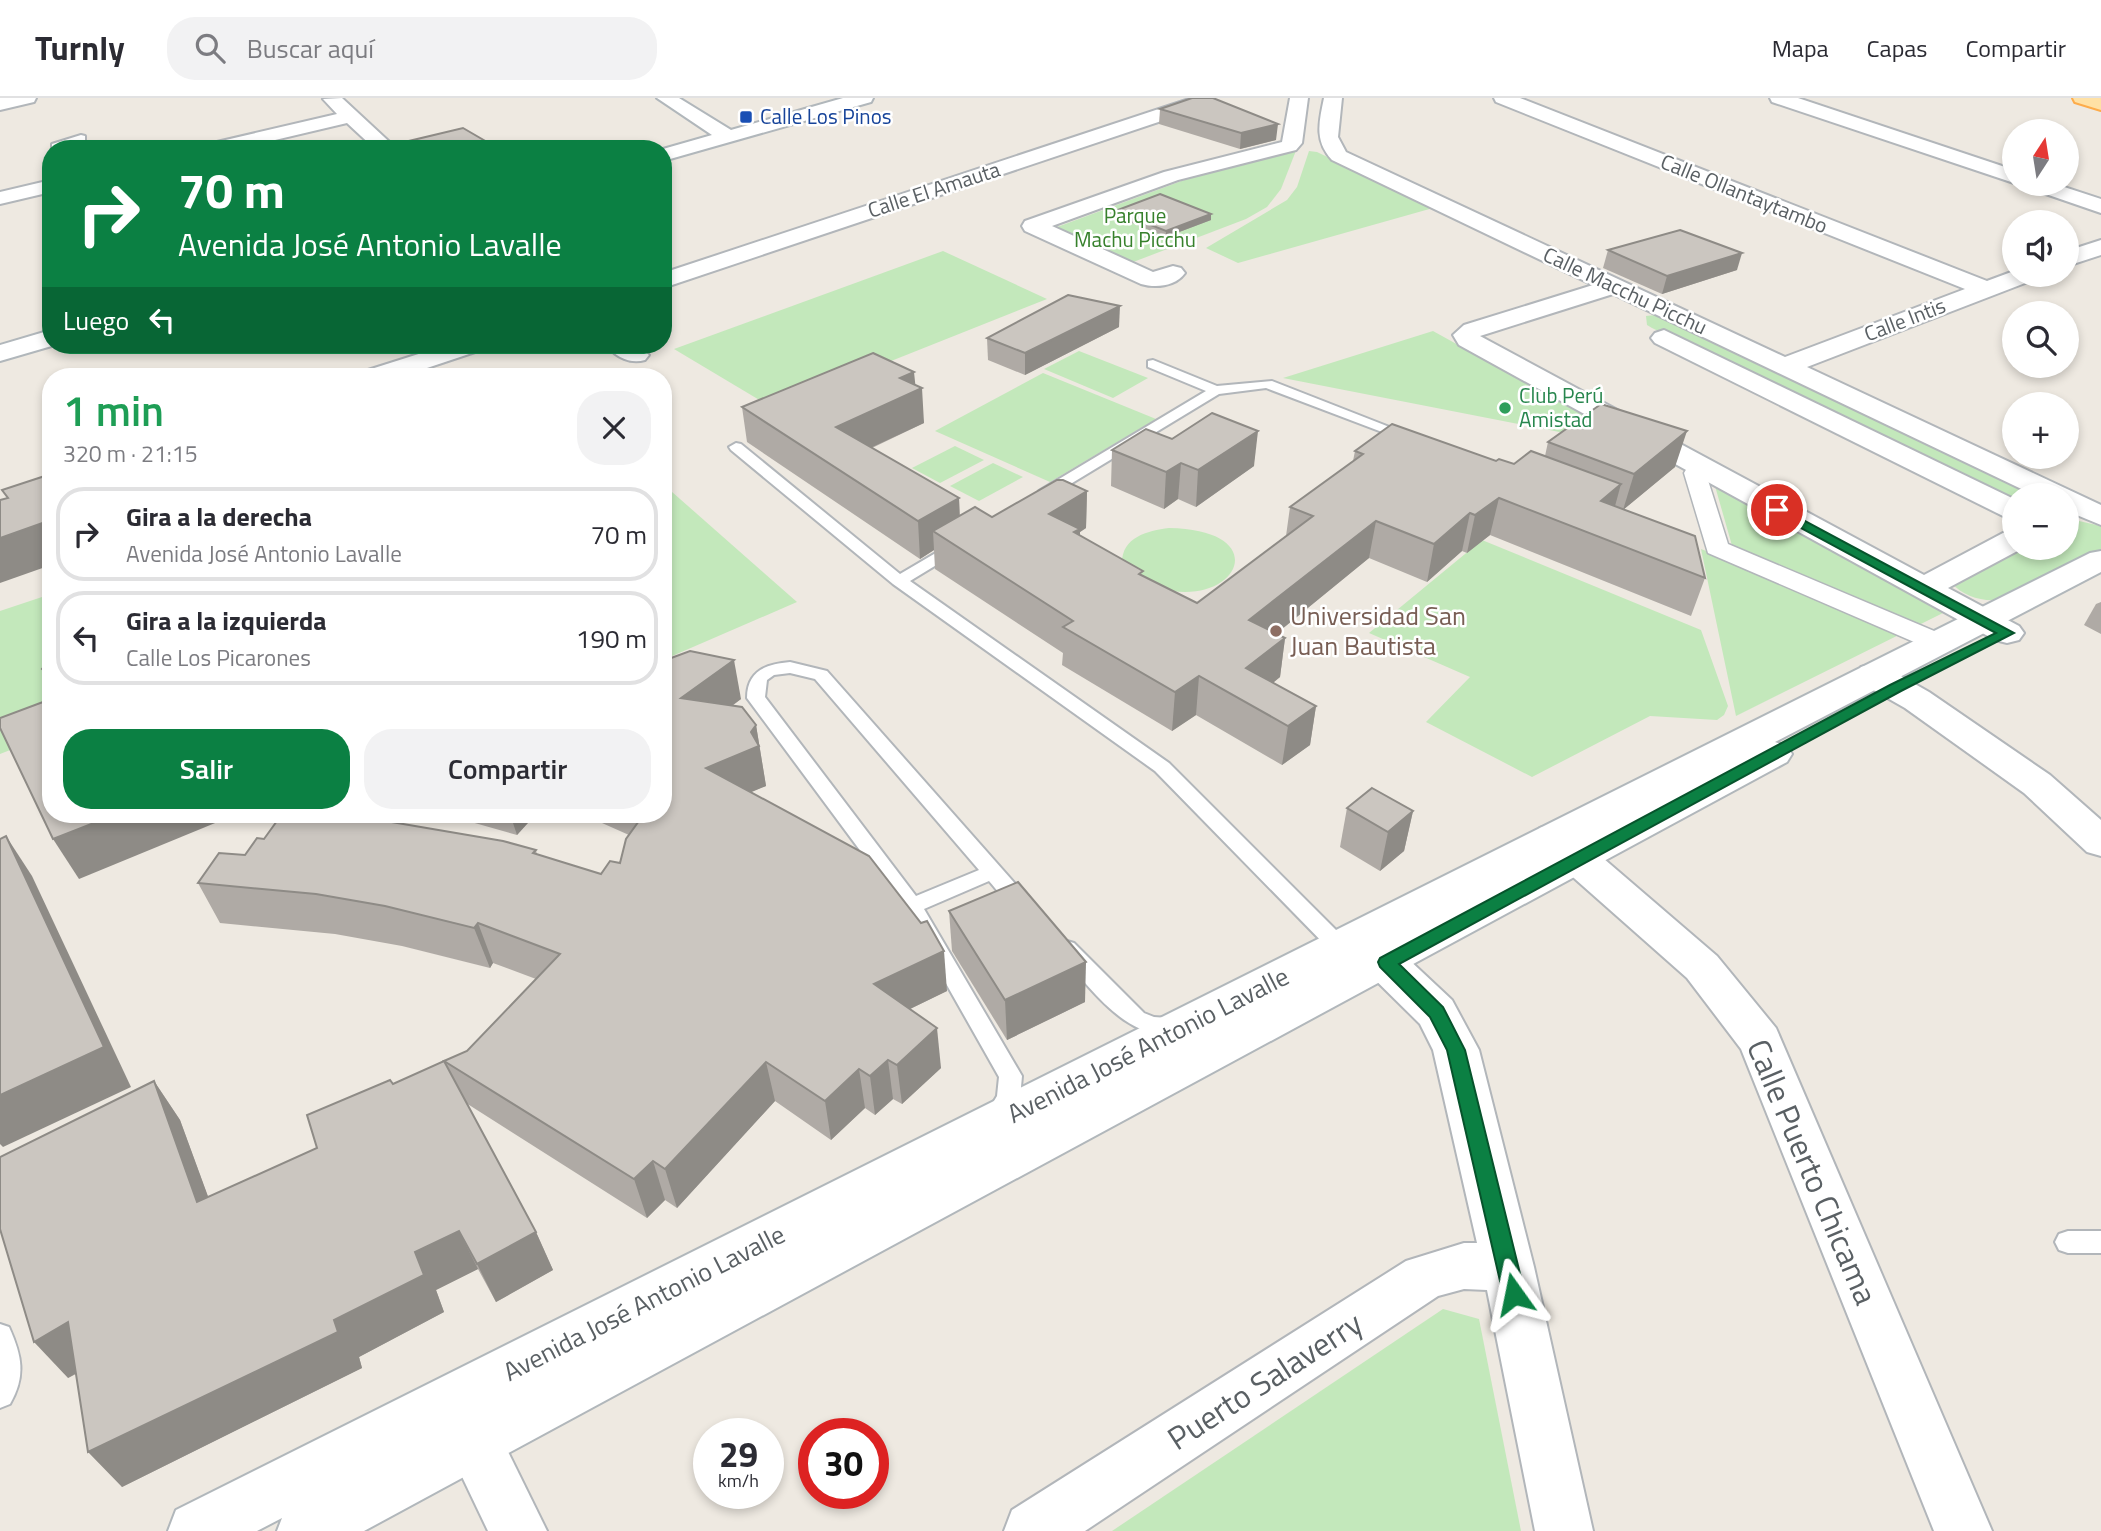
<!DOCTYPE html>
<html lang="es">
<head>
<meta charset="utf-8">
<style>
	:root { --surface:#fff; --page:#f2f2f3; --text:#2b2b33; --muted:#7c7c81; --line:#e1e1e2; --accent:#0b8043 }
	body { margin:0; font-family:"Titillium Web",sans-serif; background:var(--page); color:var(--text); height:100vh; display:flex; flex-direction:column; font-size:26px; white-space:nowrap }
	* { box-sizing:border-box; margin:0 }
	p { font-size:23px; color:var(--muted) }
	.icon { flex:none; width:38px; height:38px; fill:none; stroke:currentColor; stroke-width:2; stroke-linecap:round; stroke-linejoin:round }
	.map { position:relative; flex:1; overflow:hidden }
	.details { position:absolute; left:42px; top:270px; width:630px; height:455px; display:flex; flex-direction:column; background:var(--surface); border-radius:28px; box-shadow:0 4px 10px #0003 }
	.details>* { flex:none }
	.guide { position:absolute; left:42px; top:42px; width:630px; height:214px; border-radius:28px; box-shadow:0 4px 10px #0003; background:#0b8043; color:#fff; overflow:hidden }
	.needle { width:46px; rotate:12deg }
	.buttons { position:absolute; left:2002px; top:21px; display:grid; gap:14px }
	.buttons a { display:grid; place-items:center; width:77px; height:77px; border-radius:50%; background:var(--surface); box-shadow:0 4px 10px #0003; font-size:35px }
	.speed { position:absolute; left:693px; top:1320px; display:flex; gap:14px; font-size:35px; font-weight:700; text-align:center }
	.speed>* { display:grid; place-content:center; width:91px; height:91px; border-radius:50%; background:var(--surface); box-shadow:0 4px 10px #0003; line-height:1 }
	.speed small { font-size:18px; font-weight:400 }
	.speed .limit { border:10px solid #d22; background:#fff; color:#111 }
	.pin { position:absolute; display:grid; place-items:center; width:60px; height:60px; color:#fff; margin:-30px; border:4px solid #fff; border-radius:50%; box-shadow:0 2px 7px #0007 }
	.me { position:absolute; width:77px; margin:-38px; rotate:348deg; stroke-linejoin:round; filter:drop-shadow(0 0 5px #0008) }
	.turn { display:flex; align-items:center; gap:24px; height:147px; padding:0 21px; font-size:32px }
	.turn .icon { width:91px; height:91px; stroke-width:2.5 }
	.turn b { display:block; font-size:49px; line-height:60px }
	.then { display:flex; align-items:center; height:66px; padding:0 21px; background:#0003; gap:14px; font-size:26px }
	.round { display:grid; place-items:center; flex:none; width:74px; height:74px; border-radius:28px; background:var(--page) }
	.summary { display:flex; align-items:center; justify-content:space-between; height:119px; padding:0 21px }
	h1 { font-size:42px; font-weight:600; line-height:52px; color:#1e9e55 }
	.cta { display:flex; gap:14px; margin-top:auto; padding:14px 21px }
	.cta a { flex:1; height:80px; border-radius:28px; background:var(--accent); color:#fff; font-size:28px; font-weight:600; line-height:80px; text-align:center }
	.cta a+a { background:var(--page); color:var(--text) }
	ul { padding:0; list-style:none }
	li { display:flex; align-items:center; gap:21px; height:94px; margin:0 14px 10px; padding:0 7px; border:4px solid var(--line); border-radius:28px }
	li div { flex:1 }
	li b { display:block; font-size:26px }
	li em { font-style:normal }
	header { display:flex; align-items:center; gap:42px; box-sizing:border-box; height:98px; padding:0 35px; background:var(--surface); border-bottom:2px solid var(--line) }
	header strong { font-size:33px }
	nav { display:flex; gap:38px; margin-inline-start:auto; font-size:24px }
	.search { width:490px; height:63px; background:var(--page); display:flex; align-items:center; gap:18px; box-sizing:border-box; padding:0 24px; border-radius:28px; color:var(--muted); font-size:26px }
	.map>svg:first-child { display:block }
	.green { fill:#c3e8bb }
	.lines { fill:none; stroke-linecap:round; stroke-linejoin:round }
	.service-casing { stroke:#b2b6ba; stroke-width:4 }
	.pedestrian-casing { stroke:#b2b6ba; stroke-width:3 }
	.minor-casing { stroke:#b2b6ba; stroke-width:4 }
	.secondary-casing { stroke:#b1b7bb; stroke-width:4 }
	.primary-casing { stroke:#fdac4b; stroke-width:4 }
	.service { fill:#fff; fill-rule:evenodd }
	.pedestrian { fill:#fff; fill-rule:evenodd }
	.minor { fill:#fff; fill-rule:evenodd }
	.secondary { fill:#fff; fill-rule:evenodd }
	.primary { fill:#ffe1a5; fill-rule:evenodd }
	.wall { fill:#afaaa5 }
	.shaded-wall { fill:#8e8b86 }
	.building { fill:#cbc6c0; stroke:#8e8b86; stroke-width:2 }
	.route { fill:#0b8043; stroke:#07532c; stroke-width:2 }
	.transit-dot { fill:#1a4fb4; stroke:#fff; stroke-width:2.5 }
	.leisure-dot { fill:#2e9e5b; stroke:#fff; stroke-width:2.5 }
	.education-dot { fill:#8d6e63; stroke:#fff; stroke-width:2.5 }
	.labels { text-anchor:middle; stroke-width:5; stroke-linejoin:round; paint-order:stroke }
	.far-transit-label { font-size:21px; fill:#164399; stroke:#fff; text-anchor:start }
	.far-street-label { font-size:21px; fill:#5a6064; stroke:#fff }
	.far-park-label { font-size:21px; fill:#37812c; stroke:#fff }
	.far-leisure-label { font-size:21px; fill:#27864d; stroke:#fff; text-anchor:start }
	.education-label { font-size:26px; fill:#785e54; stroke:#fff; text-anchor:start }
	.street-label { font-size:26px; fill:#5a6064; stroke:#fff }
	.near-street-label { font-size:32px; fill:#5a6064; stroke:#fff }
</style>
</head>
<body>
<header>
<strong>Turnly</strong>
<div class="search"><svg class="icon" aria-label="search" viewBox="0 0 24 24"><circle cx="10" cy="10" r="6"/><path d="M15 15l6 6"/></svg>Buscar aquí</div>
<nav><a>Mapa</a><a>Capas</a><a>Compartir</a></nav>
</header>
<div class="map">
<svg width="2101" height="1433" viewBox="0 0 2101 1433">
	<rect width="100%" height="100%" fill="#eee9e1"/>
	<!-- green -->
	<g class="green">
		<path d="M1297,50L1281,91L1267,109L1246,121L1128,166L1049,132L1214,71Z"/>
		<path d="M1309,53L1317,54L1433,110L1238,165L1206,150L1287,102L1297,89Z"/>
		<path d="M943,153L1047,201L773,310L674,251Z"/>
		<path d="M1655,217L1664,218L2042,397H2014V406L1652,230L1647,227L1646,218Z"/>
		<path d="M1433,233L1681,370L1595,341L1283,280Z"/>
		<path d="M1079,253L1148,280L1113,300L1044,271Z"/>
		<path d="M1043,275L1156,321L1050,384L935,333Z"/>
		<path d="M955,348L984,362L940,385L912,370Z"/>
		<path d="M993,365L1023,379L979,403L950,388Z"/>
		<path d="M663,386L797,504L663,562Z"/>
		<path d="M1715,388H1717L1947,513L1736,618L1701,451L1737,465Z"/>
		<path d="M2079,423L2101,428V452L2003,501C1986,505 1963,499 1952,485L2022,450H2067V429Z"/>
		<path d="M1169,430C1278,432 1236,513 1158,490C1145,486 1133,472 1122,465C1122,439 1147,433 1169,430Z"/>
		<path d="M1482,442L1701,532L1728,608L1724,617L1717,622L1650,618L1532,679L1426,624L1470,579L1369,535Z"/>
		<path d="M51,496V636L0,656V513Z"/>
		<path d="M1443,1211L1479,1221L1521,1433H1112Z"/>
	</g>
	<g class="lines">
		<defs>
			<g id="service">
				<path d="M81,37L85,38V42L62,51H52V46Z"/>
				<path d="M1153,262L1217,288L1272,283L1415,339L1413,342H1403L1266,290L1219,296L1049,399H1039L1037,396L1039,393L1206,293L1148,269V263Z"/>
				<path d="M736,345L741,346L900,476L951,446H961L964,449L961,452L910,483L1169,665L1347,843L1351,849L1347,855L1340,857L1333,855L1155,673L893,486L731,352L729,349Z"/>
				<path d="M790,564L827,573L1034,807L1031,812C1014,818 1000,795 989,783L924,811L1022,978L1020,1000L1005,1025L997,1028L989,1025L985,1018L997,998L999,979L905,813L747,600C747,573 766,566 790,564ZM790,575L815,581L979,772L916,798L765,599L767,582L774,577Z"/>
				<path d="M1067,843L1074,845L1144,915L1154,919L1182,921L1185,927L1182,933C1130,950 1091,889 1060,857L1056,851L1060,845Z"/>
				<path d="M2068,1133H2101V1155H2068L2059,1152L2055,1144L2059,1136Z"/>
				<path d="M0,1226L9,1229C22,1258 26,1278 10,1306L0,1310Z"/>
			</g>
			<path id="pedestrian" d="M1705,366L1713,368L1716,373L1707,379L1728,446L1946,538L1950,544L1946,550L1937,552L1928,550L1708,455L1684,375L1687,370Z"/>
			<g id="minor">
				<path d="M0,0H36L34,4L0,12Z"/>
				<path d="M342,0L397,51H375L347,25L237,51H201L204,47L337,16L323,1Z"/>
				<path d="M1192,0L1214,2L1212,6L663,190V175Z"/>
				<path d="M1290,0H1308L1302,45L1296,52L1178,82L1052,128L1153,174L1173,168L1181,170L1185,175C1175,189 1155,190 1141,186L1025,133L1022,128L1025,123L1164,74L1282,44Z"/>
				<path d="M1324,0H1342L1338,39L1346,54L1785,259L1965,191L1496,4L1494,0H1520L1987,183L2014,173V177H2037L2033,182L1807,269L2101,407V427L2067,413V397H2034L1613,196L1480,238L1924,477L2003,435L2014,433V450H2023L1948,490L2019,528L2024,535L2019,542L2007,545L1995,542L1459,247L1453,237L1464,227L1593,187L1332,62C1314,43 1319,24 1324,0Z"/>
				<path d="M1770,0H1798L2014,72V85L1772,4Z"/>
				<path d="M51,82V94L0,106V94Z"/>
				<path d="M2024,86H2055L2101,101V115L2028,90Z"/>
				<path d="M2101,142V157L2067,168V153Z"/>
				<path d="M1664,232L2014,401V421L2003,418L1655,245L1651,240L1655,235Z"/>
				<path d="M447,247H485L481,252L403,278H364L368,272Z"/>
				<path d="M607,247H637L649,257L645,262C631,266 616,260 607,247Z"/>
				<path d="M1873,566L1885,569L1929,594L2050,677L2101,722V758L2087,754L2024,695L1905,610L1861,585L1856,577L1861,569Z"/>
				<path d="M1554,726L1568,730L1717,858L1776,930L1992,1433H1934L1741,951L1687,880L1540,750L1534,740L1540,730Z"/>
				<path d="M1359,824L1374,829L1452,902L1479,952L1534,1169L1593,1433H1535L1487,1192L1464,1191L1438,1198L1085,1433H1004L1012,1412L1406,1163L1464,1145H1477L1433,952L1420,926L1344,851L1338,840L1344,829Z"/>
				<path d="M462,1293L482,1301L547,1433H488L434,1320L442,1301Z"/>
			</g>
			<g id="secondary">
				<path d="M657,0H679L731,32L843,0H873L871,4L663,63V51L712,37Z"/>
				<path d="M51,232V247H55L0,263V247Z"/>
				<path d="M2101,453V474L1775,644L1787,648L1792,656L1787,664L364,1433H277L282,1420L257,1433H168L176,1412L2090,455Z"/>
			</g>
			<path id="primary" d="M2073,0H2101V12L2075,4Z"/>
		</defs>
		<!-- service casing -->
		<use href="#service" class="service-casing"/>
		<!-- pedestrian casing -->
		<use href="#pedestrian" class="pedestrian-casing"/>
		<!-- minor casing -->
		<use href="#minor" class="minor-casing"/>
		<!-- secondary casing -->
		<use href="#secondary" class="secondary-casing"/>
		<!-- primary casing -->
		<use href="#primary" class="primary-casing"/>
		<!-- service -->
		<use href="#service" class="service"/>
		<!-- pedestrian -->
		<use href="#pedestrian" class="pedestrian"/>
		<!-- minor -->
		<use href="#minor" class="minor"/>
		<!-- secondary -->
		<use href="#secondary" class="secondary"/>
		<!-- primary -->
		<use href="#primary" class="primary"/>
	</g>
	<!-- wall -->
	<g class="wall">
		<path d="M1160,11L1276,42L1240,51L1159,26Z"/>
		<path d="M409,43L499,51H415L411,48Z"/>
		<path d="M1115,113L1211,122L1166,139L1115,118Z"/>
		<path d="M1608,152L1737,172L1662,196L1603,170Z"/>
		<path d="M1119,229L1025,277L988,262L987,240Z"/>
		<path d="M915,287L924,325L872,350L959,400L960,418L992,419L1087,393L1086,430L1080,434V437L1143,478L1197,505L1286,438L1290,409L1353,363L1355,353L1496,363L1514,366L1545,358L1548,344L1675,369L1624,411L1705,480L1691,518L1490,437L1467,455L1462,453L1427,484L1369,460L1276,536L1285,540L1280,579L1273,585L1316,608L1310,647L1282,667L1196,617L1172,633L1062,567L1063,555L935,471L934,452L920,461L747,344L742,309Z"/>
		<path d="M1172,341L1254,368L1196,409L1178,401L1164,411L1111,388L1112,352Z"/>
		<path d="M2101,504V536L2084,527L2096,506Z"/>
		<path d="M51,561V586L42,571Z"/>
		<path d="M663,563L741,601L732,608L756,627L766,688L750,694L947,893L910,911L941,970L902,1006L893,1001L875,1017L865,1010L831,1042L775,1003L677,1110L665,1102L647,1120L466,1005L536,1134L553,1172L496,1204L478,1171L436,1192L444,1214L359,1259L362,1270L122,1389L76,1276L68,1280L154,983L180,1022L208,1099L317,1050L393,986L449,973L444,963L467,953L536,881L493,865L490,870L402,848L335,836L220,825L198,785L245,757L536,752L537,757L601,776L620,765L629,737L593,721L591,716H663Z"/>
		<path d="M1347,710L1413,713L1404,753L1380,773L1340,749Z"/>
		<path d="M443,716H536L517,737Z"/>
		<path d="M949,813L1085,904L1007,942L952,853Z"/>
	</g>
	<!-- shaded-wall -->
	<g class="shaded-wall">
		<path d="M1278,26L1276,42L1240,51L1241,35Z"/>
		<path d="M1211,116V122L1166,139V133Z"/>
		<path d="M1742,155L1737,172L1662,196L1667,178Z"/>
		<path d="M1120,208L1119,229L1025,277V255Z"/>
		<path d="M914,274L916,293L922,290L924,325L840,364L836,329L900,280Z"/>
		<path d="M1258,333L1254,368L1196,409L1198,372Z"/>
		<path d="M1687,333L1675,369L1623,412L1634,376Z"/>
		<path d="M1181,365L1178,401L1164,411L1166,374Z"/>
		<path d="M1621,386L1611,423L1601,403Z"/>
		<path d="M1087,393L1086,430L1080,434L1079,468L1049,416Z"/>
		<path d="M959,400L960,437L933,433L934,452L920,461L918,423Z"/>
		<path d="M1499,400L1490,437L1467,455L1475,417Z"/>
		<path d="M1470,415L1462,453L1427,484L1434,446Z"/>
		<path d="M51,422V467L0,485V440Z"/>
		<path d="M1376,423L1369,460L1245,561L1249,522Z"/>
		<path d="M1285,540L1280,579L1247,605L1246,570Z"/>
		<path d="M734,562L741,601L689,639L681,600Z"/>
		<path d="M1199,578L1196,617L1172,633L1175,594Z"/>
		<path d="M1316,608L1310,647L1282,667L1288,628Z"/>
		<path d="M756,627L766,688L714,710L706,670L751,634Z"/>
		<path d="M1413,713L1404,753L1380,773L1388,734Z"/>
		<path d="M117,716H237L79,781L53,741Z"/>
		<path d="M510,716H536L517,737Z"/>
		<path d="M6,738L32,778L131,989L3,1049L0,1046V997Z"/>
		<path d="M478,825L493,865L490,870L474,830Z"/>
		<path d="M944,853L947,893L879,926L874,886Z"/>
		<path d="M1086,864L1085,904L1007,942L1005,902Z"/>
		<path d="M937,930L941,970L902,1006L897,967Z"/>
		<path d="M888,962L893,1001L875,1017L870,978Z"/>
		<path d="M766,964L775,1003L677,1110L665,1071Z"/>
		<path d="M859,971L865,1010L831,1042L825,1003Z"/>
		<path d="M154,983L180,1022L224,1142L197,1104Z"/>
		<path d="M653,1063L665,1102L647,1120L634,1081Z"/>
		<path d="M459,1133L478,1171L436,1192L444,1214L359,1259L362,1270L122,1389L88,1354L334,1222L415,1154Z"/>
		<path d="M536,1134L553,1172L496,1204L477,1166Z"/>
		<path d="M68,1224L101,1261L68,1280L34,1244Z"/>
	</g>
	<!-- building -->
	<g class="building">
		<path d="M1192,0H1213L1278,26L1241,35L1160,11Z"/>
		<path d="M463,30L499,51H423L409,43Z"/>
		<path d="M1160,96L1211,116L1166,133L1115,113Z"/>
		<path d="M1680,132L1742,155L1667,178L1608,152Z"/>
		<path d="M1068,197L1120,208L1025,255L987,240Z"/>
		<path d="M873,255L914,274L900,280L922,290L836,329L959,400L918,423L742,309Z"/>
		<path d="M1601,306L1687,333L1634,376L1548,344Z"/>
		<path d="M1212,315L1258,333L1198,372L1181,365L1166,374L1112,352L1146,331L1172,341Z"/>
		<path d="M1392,326L1496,363L1499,361L1514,366L1531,353L1621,386L1601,403L1695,438L1705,480L1499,400L1475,417L1470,415L1434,446L1376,423L1249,522L1285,540L1246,570L1316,608L1288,628L1199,578L1175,594L1063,529L1073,523L933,433L975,409L992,419L1057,382H1063L1087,393L1049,416L1080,431L1074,434L1143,473L1139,476L1197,505L1313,418L1290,409L1363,356L1355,353Z"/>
		<path d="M51,376V422L0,440V402L8,400L2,392Z"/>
		<path d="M690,553L734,562L681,600L742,609L756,627L751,634L759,648L706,670L869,758L921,825L927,823L944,853L874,886L937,930L897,967L888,962L870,978L859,971L825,1003L766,964L665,1071L653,1063L634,1081L444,963L467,953L560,856L478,825L474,830L385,808L316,796L198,785L219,755L245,757L257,740L264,741L282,716L304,718L306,716H332L368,720L503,743L536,752L533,755L601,776L610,763L620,765L626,741L644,716H663V563Z"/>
		<path d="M51,561V579L42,571Z"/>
		<path d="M51,601V716H117L53,741L0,630V620Z"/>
		<path d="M1372,690L1413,713L1388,734L1347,710Z"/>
		<path d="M6,738L104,949L0,997V741Z"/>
		<path d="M1018,784L1086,864L1005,902L949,813Z"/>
		<path d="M444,963L536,1134L477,1166L459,1133L415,1154L424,1177L334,1222L338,1234L88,1354L68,1224L34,1244L0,1131V1059L154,983L197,1104L317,1050L307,1017L390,982L393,986Z"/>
	</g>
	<!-- route -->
	<path class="route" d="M1777,408L2014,535L1901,593L1399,866L1443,909L1465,952L1525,1196L1521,1203L1514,1206L1506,1203L1503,1196L1447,952L1430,919L1380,869L1378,864L1380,860L1890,587L1996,535L1773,415V409Z"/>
	<!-- markers -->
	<rect class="transit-dot" x="739" y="12" width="14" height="14" rx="3.5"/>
	<circle class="leisure-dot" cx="1505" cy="310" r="7"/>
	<circle class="education-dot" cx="1276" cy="533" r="7"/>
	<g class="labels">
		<!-- far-transit labels -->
		<g class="far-transit-label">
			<text x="760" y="26">Calle Los Pinos</text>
		</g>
		<!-- far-street labels -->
		<g class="far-street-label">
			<text transform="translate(934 92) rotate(-18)" y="7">Calle El Amauta</text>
			<text transform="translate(1744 96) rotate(22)" y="7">Calle Ollantaytambo</text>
			<text transform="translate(1625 193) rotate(25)" y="7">Calle Macchu Picchu</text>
			<text transform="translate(1905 222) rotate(-21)" y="7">Calle Intis</text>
		</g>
		<!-- far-park labels -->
		<g class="far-park-label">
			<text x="1135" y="125">Parque<tspan x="1135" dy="24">Machu Picchu</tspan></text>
		</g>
		<!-- far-leisure labels -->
		<g class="far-leisure-label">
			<text x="1519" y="305">Club Perú<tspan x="1519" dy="24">Amistad</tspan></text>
		</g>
		<!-- education labels -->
		<g class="education-label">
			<text x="1290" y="527">Universidad San<tspan x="1290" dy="30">Juan Bautista</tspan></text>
		</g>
		<!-- street labels -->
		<g class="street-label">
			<text transform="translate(1148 947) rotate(-27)" y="9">Avenida José Antonio Lavalle</text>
			<text transform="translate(644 1205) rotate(-27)" y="9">Avenida José Antonio Lavalle</text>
		</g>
		<!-- near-street labels -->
		<g class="near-street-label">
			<text transform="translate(1812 1074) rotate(67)" y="11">Calle Puerto Chicama</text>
			<text transform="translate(1265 1283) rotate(-33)" y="11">Puerto Salaverry</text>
		</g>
	</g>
</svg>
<div class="buttons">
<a><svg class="needle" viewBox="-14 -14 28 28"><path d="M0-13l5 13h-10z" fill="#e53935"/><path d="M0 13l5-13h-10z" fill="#7c7c81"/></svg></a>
<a><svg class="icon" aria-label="sound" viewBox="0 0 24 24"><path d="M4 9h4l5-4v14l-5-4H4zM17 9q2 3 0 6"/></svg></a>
<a><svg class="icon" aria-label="search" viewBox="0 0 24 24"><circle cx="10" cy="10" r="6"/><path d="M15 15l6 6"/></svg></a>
<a>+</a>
<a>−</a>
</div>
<div class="speed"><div>29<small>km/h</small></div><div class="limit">30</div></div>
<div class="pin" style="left:1777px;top:412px;background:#d93025"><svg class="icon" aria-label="arrive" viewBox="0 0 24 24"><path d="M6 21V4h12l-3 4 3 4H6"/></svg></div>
<svg class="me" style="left:1514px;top:1196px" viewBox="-20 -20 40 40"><path d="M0-17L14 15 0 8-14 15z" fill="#0b8043" stroke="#fff" stroke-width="4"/></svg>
<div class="guide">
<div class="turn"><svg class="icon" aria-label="right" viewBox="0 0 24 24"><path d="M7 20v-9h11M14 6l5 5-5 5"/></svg><div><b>70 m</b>Avenida José Antonio Lavalle</div></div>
<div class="then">Luego<svg class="icon" aria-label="left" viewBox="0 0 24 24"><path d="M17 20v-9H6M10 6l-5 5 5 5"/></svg></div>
</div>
<section class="details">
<div class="summary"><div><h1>1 min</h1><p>320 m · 21:15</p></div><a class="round"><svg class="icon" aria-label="close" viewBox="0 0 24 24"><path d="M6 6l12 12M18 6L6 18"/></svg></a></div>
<ul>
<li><svg class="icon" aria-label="right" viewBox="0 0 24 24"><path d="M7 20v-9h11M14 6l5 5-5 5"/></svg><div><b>Gira a la derecha</b><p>Avenida José Antonio Lavalle</p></div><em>70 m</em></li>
<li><svg class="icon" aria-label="left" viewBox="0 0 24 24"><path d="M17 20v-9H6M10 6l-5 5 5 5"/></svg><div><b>Gira a la izquierda</b><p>Calle Los Picarones</p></div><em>190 m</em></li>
</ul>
<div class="cta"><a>Salir</a><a>Compartir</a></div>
</section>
</div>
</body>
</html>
